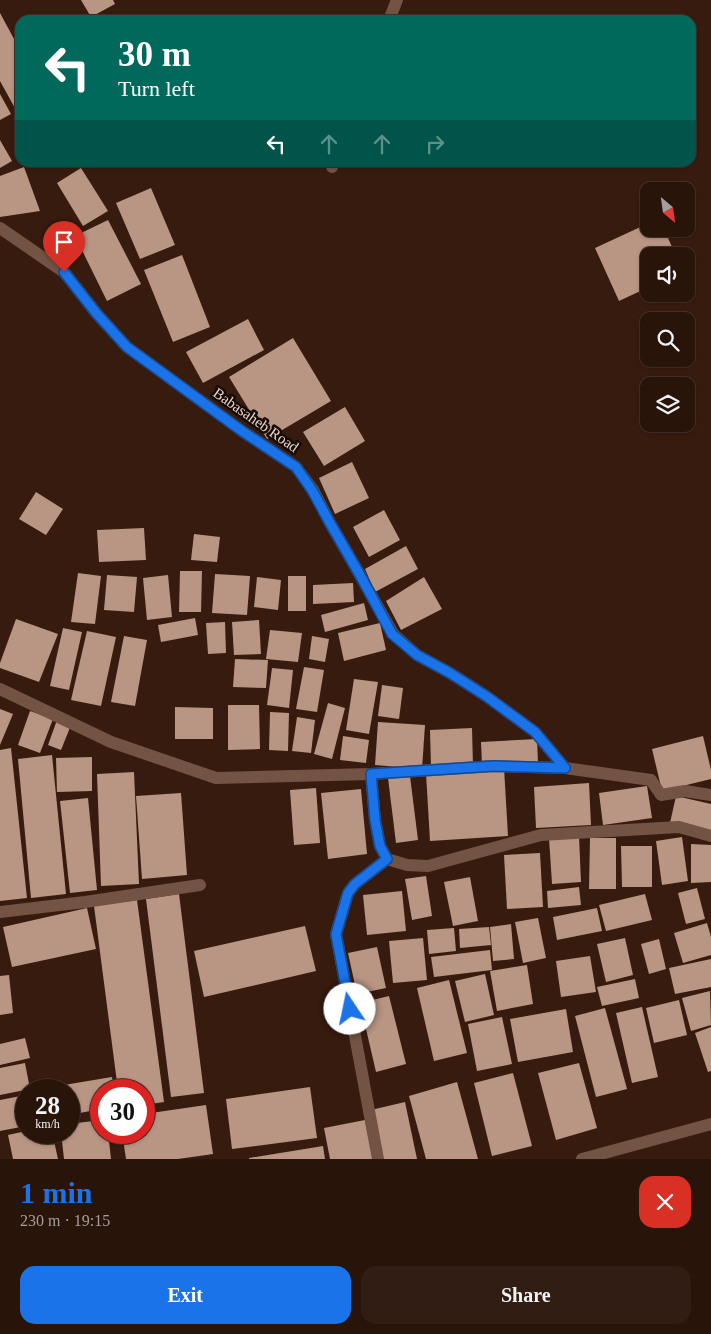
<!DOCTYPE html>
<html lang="en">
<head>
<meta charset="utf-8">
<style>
	:root { --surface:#29140a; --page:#311d13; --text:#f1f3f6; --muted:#a59e9c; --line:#45332b; --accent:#1a73e8 }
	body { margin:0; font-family:"Times New Roman",serif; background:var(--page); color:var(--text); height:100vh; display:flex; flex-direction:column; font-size:19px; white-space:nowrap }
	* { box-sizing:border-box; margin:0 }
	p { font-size:16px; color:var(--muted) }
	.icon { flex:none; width:28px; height:28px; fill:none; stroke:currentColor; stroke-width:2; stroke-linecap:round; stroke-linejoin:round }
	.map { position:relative; height:1159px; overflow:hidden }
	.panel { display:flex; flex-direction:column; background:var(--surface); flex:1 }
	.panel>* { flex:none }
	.guide { position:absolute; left:15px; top:15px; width:681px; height:152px; border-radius:15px; box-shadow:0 1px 4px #0004,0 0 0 1px var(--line); background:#00695c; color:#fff; overflow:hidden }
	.needle { width:32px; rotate:151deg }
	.fabs { position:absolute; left:640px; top:182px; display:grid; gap:10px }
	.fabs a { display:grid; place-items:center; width:55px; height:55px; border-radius:10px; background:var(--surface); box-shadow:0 1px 4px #0004,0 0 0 1px var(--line); font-size:25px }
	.speed { position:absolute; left:15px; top:1079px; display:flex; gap:10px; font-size:25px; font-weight:700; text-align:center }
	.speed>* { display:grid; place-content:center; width:65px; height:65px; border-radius:50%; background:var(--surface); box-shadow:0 1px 4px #0004,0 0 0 1px var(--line); line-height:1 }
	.speed small { font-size:12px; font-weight:400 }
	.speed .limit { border:8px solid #d22; background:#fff; color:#111 }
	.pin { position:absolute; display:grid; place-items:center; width:42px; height:42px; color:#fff; margin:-51px -21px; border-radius:50% 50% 50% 0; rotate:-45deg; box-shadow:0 0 5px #0007 }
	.pin .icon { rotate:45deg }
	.me { position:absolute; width:55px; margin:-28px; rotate:349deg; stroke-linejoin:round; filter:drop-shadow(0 0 4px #0008) }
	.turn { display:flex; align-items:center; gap:18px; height:105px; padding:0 20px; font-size:22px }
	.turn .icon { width:65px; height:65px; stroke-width:2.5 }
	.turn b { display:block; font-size:35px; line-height:42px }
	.lanes { display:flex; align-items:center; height:48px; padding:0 20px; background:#0003; justify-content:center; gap:25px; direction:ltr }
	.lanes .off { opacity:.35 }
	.round { display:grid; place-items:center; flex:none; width:52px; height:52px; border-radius:15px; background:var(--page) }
	.summary { display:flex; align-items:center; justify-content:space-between; height:85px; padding:0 20px }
	h1 { font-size:30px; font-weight:600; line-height:38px; color:var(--accent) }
	.action { display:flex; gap:10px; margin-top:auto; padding:10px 20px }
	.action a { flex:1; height:58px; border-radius:15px; background:var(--accent); color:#fff; font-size:20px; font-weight:600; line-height:58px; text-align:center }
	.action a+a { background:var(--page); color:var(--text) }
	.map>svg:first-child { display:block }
	.building { fill:#b99584 }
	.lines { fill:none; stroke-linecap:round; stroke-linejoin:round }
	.minor { stroke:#735344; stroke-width:12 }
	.route-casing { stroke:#114b97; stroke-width:12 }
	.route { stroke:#1a73e8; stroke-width:9 }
	.labels { text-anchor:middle; stroke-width:5; stroke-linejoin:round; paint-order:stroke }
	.street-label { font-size:15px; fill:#ecd8d0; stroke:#160a05 }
</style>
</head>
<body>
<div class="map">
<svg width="711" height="1159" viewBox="0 0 711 1159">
	<rect width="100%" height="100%" fill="#371b0e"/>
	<!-- building -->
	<g class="building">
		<path d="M81,0H113L115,4L91,17Z"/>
		<path d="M0,13L20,50V108L16,110L0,81Z"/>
		<path d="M45,15L49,20H36Z"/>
		<path d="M0,94L11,114L0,120Z"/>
		<path d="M20,121V132L15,123Z"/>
		<path d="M0,140L12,161L0,168Z"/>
		<path d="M37,162H50L40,168Z"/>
		<path d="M24,167L40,211L0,217V176Z"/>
		<path d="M81,168L108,211L83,226L57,183Z"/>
		<path d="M151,188L175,245L140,259L116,203Z"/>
		<path d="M108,220L141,284L107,301L75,236Z"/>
		<path d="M649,223V229H664L676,256H649V287L619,301L595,248Z"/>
		<path d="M182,255L210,327L173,342L144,270Z"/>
		<path d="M248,319L264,350L203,383L186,352Z"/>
		<path d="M293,338L331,401L267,439L229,377Z"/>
		<path d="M345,407L365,441L324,466L303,432Z"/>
		<path d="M352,462L369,498L335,514L319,478Z"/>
		<path d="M36,492L63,509L46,535L19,519Z"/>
		<path d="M384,510L400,540L369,557L353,527Z"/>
		<path d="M144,528L146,560L99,562L97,530Z"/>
		<path d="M194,534L220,537L217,562L191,560Z"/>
		<path d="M406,546L418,569L375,592L365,569Z"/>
		<path d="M180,571H202L201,612H179Z"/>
		<path d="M78,573L101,576L95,624L71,622Z"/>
		<path d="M215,574L250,576L247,615L212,613Z"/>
		<path d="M107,575L137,577L134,612L104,610Z"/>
		<path d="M168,575L172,617L147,620L143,578Z"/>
		<rect x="288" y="576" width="18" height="35"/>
		<path d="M257,577L281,580L278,610L254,607Z"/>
		<path d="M424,577L442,609L401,630L386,601Z"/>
		<path d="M353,583L354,602L313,604V585Z"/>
		<path d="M364,603L368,620L325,632L321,615Z"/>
		<path d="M195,618L198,635L161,642L158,625Z"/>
		<path d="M16,619L58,634L39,682L0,668V663Z"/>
		<path d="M259,620L261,654L234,655L232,622Z"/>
		<path d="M225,622L226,653L208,654L206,623Z"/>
		<path d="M380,623L386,650L344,661L338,633Z"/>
		<path d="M63,628L82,632L69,690L50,686Z"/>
		<path d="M270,630L302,633L298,662L266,659Z"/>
		<path d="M87,631L116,637L101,706L71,700Z"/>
		<path d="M124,636L147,640L135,706L111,702Z"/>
		<path d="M312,636L329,639L325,662L309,659Z"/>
		<path d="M235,659L268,660L266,688L233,687Z"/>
		<path d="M304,667L324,670L317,712L296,709Z"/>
		<path d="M272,668L293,670L289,708L267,705Z"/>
		<path d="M354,679L378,682L369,734L346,730Z"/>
		<path d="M382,685L403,688L399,719L378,716Z"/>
		<path d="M328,703L345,708L332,759L314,754Z"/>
		<path d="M228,705H259L260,749L228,750Z"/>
		<path d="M175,707L213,708V739H175Z"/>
		<path d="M0,709L13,714L0,745Z"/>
		<path d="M30,711L53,719L40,753L18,745Z"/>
		<path d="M270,712L289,713L288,751L269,750Z"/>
		<path d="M297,717L315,720L311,753L292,751Z"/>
		<path d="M57,720L71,725L61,750L48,745Z"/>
		<path d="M378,722L425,725L422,769L375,765Z"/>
		<path d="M472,728L473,765L431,767L430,730Z"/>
		<path d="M343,736L369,740L366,763L340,760Z"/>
		<path d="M703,736L711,770V779L662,791L652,749Z"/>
		<path d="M537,739L538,763L482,765L481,742Z"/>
		<path d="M11,748L27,898L0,901V750Z"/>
		<path d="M52,755L66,894L31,898L18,759Z"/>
		<path d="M92,757V791L57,792L56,758Z"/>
		<path d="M504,768L508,836L430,841L426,773Z"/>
		<path d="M134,772L139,884L101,886L97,774Z"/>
		<path d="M410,776L418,840L396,843L388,778Z"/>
		<path d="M589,783L591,825L536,828L534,787Z"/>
		<path d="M647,786L652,818L603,825L599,793Z"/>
		<path d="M316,788L320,843L294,845L290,790Z"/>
		<path d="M361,789L367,854L328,859L321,793Z"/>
		<path d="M181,793L187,875L142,879L136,796Z"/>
		<path d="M676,796L711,804V833L670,823Z"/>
		<path d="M88,798L97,890L70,893L60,801Z"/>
		<path d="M579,836L581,882L552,884L549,838Z"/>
		<path d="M682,837L688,881L662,885L656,841Z"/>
		<path d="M590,838H616V889H589Z"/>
		<path d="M691,844L711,845V882L691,883Z"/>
		<path d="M621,846H652V887H622Z"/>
		<path d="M540,853L543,907L507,909L504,855Z"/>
		<path d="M426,876L432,916L412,920L405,879Z"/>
		<path d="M470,877L478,921L453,926L444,882Z"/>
		<path d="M579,887L581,905L548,908L547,891Z"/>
		<path d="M697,888L705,919L686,924L678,893Z"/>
		<path d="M402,891L406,931L367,935L363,895Z"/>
		<path d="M179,894L204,1093L171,1097L146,899Z"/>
		<path d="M645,894L652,920L606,931L599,905Z"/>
		<path d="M137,900L164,1102L144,1105V1090H118L94,906Z"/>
		<path d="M87,908L96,949L12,967L3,927Z"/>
		<path d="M597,908L602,931L557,940L553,917Z"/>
		<path d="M538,918L546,958L523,963L515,922Z"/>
		<path d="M707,923L711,937V955L683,963L674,933Z"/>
		<path d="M511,924L514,959L493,961L490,927Z"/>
		<path d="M305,926L316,971L204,997L194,951Z"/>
		<path d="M489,927L491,945L460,948L459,929Z"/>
		<path d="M454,928L456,951L429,954L427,930Z"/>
		<path d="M423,938L427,980L393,983L389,941Z"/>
		<path d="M625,938L633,975L606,982L597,944Z"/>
		<path d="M659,939L666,969L649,974L641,944Z"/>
		<path d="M377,947L386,988L357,994L348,953Z"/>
		<path d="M490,950L492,970L434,977L431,957Z"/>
		<path d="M590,956L596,992L561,997L556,961Z"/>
		<path d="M711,959V987L675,994L669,968Z"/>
		<path d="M527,965L533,1004L497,1011L490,971Z"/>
		<path d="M485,974L494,1015L465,1022L455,981Z"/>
		<path d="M9,975L13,1013L0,1015V976Z"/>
		<path d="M635,979L639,998L602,1006L597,987Z"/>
		<path d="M449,980L467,1053L434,1061L417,988Z"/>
		<path d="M710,991L711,1025L691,1031L682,998Z"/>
		<path d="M389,996L406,1064L376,1072L360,1003Z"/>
		<path d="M679,1000L687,1035L654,1043L646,1008Z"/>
		<path d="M642,1007L658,1077L632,1083L616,1013Z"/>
		<path d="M605,1008L627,1089L596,1097L575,1016Z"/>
		<path d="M566,1009L573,1052L518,1062L510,1019Z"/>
		<path d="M502,1017L512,1064L477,1071L468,1024Z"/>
		<path d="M711,1027V1071L708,1072L695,1033Z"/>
		<path d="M25,1038L30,1058L0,1065V1044Z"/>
		<path d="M25,1063L30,1089L0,1095V1068Z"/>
		<path d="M579,1063L597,1128L556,1140L538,1073Z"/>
		<path d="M513,1073L532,1146L492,1156L474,1083Z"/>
		<path d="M112,1077L114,1090H101V1109L69,1115V1090H40V1089Z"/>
		<path d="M457,1082L478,1159H426L409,1096Z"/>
		<path d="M310,1087L317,1138L232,1149L226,1099Z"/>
		<path d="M26,1095V1126L0,1131V1100Z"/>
		<path d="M405,1102L417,1159H382L371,1110Z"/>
		<path d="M206,1105L213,1154L178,1159H126L122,1132H144V1114Z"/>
		<path d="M101,1120V1132H108L111,1159H64L61,1132H69V1124Z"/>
		<path d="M365,1120L373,1159H330L324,1128Z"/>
		<path d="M26,1131V1132H52L58,1159H13L8,1135Z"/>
		<path d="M323,1146L325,1159H249V1158Z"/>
	</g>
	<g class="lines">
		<!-- minor -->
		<g class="minor">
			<path d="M389,20L397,0"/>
			<path d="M332,167L334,162"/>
			<path d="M0,228L64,272L97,314L127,347L242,431L296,467L313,490L330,523L360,575L393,634L417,655L450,673L486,696L535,732L565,768"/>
			<path d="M0,689L111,742L216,778L371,774L494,766L565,768L651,780L661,795L685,791L711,795"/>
			<path d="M371,774L375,820L380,846L387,859L407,865L428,866L541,835L679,827L711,836"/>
			<path d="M0,912L85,902L200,885"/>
			<path d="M378,1159L336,934L348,893L355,884L387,859"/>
			<path d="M582,1159L711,1124"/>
		</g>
	</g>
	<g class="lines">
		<defs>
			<path id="route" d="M64,272L97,314L127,347L242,431L296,467L312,490L330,523L360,575L392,634L417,655L450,673L486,696L535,732L565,768L494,766L371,774L375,820L380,846L387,859L355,884L348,893L336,934L350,1009"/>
		</defs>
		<!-- route casing -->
		<use href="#route" class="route-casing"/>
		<!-- route -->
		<use href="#route" class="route"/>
	</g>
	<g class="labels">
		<!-- street labels -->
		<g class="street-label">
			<text transform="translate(256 420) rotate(35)" y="5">Babasaheb Road</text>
		</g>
	</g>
</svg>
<div class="fabs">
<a><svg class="needle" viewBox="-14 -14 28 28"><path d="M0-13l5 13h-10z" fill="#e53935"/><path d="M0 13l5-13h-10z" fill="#a59e9c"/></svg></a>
<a><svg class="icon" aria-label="sound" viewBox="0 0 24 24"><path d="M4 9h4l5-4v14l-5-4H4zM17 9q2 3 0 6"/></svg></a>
<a><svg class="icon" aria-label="search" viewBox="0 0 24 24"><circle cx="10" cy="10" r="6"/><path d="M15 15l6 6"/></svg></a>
<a><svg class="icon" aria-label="layers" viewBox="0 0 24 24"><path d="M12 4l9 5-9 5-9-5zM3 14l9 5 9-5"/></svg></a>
</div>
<div class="speed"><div>28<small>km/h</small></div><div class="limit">30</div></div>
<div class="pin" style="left:64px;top:272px;background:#d93025"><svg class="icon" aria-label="arrive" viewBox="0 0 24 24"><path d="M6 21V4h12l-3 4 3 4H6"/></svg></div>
<svg class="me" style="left:350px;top:1009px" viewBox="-20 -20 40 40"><circle r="19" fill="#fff"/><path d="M0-13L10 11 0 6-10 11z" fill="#1a73e8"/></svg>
<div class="guide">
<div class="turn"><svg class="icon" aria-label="left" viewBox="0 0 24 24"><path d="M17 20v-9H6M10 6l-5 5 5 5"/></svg><div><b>30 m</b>Turn left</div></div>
<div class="lanes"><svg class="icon" aria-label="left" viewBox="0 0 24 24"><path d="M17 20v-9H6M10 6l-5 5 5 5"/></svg><svg class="icon off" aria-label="ahead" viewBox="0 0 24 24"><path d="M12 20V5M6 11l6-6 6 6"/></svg><svg class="icon off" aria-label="ahead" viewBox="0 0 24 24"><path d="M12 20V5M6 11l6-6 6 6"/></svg><svg class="icon off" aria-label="right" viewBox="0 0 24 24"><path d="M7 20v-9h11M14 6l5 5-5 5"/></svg></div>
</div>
</div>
<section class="panel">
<div class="summary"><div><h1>1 min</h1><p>230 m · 19:15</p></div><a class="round" style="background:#d93025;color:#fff"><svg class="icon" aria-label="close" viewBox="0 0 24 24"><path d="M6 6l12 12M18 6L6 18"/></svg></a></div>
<div class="action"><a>Exit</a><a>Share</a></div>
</section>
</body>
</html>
